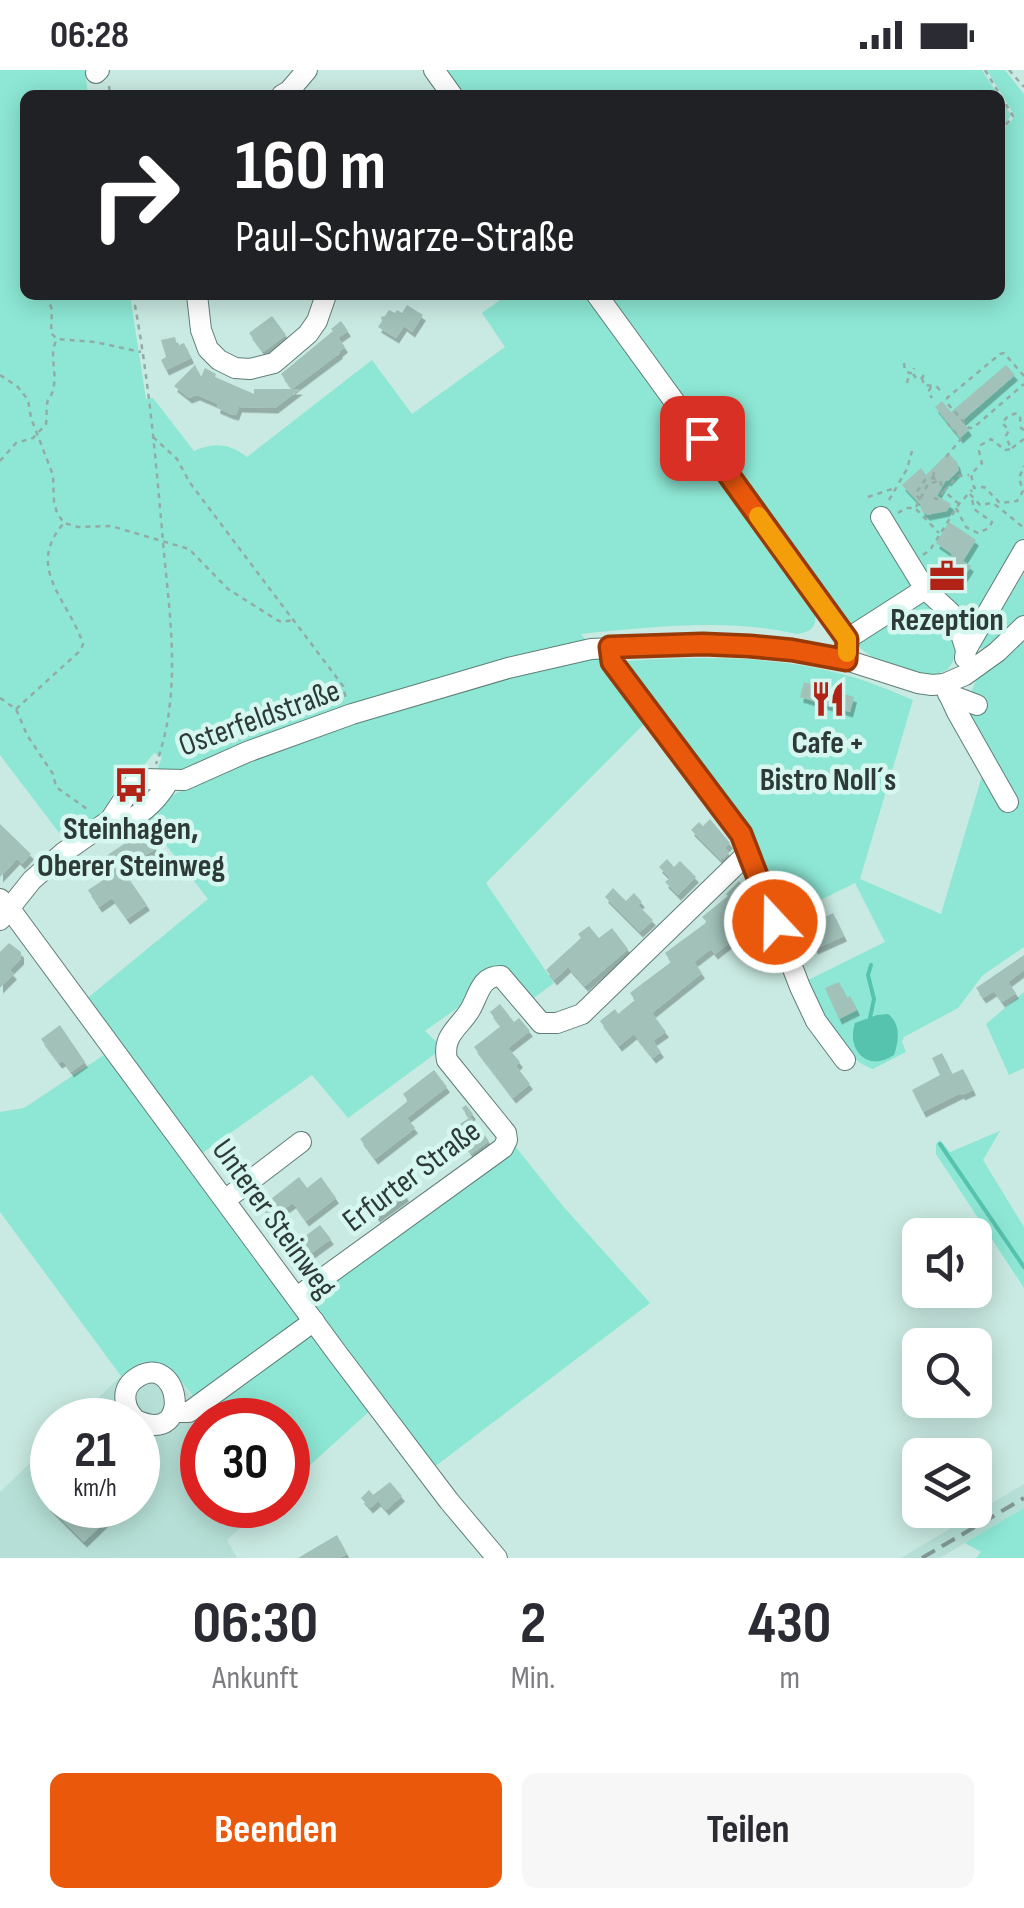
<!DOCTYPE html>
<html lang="de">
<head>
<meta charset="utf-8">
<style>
	:root { --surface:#fff; --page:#f7f7f7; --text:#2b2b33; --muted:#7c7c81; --accent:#ea580c }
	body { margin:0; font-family:"Sofia Sans Condensed",sans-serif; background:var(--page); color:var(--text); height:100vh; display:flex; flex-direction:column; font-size:38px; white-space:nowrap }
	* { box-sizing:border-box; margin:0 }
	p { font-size:32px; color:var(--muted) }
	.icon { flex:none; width:55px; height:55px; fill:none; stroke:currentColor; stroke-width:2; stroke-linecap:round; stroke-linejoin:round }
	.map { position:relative; height:1488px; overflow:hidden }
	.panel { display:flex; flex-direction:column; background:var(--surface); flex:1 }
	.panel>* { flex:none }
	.top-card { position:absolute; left:20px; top:20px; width:985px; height:210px; border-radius:15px; box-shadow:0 5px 25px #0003; background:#202124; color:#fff; overflow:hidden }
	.fabs { position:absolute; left:902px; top:1148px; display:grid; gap:20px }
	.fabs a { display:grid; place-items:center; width:90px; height:90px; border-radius:15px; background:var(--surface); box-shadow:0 5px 25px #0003; font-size:50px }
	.speed { position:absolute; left:30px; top:1328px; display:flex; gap:20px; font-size:50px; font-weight:700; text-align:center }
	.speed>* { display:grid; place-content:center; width:130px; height:130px; border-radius:50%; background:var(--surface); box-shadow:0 5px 25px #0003; line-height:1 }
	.speed small { font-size:25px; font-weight:400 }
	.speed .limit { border:15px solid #d22; background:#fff; color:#111 }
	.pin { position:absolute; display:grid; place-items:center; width:85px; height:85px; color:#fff; margin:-42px; border-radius:20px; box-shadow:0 5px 15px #0006 }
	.me { position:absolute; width:110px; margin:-55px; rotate:339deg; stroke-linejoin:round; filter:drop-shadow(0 0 8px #0008) }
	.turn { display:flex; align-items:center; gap:35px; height:210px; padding:0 50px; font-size:45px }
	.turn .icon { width:130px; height:130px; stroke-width:2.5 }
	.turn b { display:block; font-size:70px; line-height:85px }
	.eta { display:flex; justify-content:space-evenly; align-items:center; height:170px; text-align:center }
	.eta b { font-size:60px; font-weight:700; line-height:70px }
	.button { display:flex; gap:20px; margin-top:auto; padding:20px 50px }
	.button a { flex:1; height:115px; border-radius:15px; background:var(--accent); color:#fff; font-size:40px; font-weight:700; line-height:115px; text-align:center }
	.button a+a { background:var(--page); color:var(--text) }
	.status { display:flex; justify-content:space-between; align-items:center; height:70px; padding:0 50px; background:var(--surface); direction:ltr }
	.status svg { height:28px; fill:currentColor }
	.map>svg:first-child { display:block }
	.built { fill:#b6e0d7 }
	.green { fill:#8de7d4 }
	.water { fill:#56c3af }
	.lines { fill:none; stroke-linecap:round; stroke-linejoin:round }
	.stream { stroke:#56c3af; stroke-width:4 }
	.building { fill:#a1c1b9; filter:url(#shadow) }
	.minor-casing { stroke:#607e77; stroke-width:22 }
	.path { stroke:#92aca5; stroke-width:2.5; stroke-dasharray:5 5; stroke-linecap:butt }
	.minor { stroke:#fff; stroke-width:20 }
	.rail { stroke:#809792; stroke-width:4; stroke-dasharray:15 8; stroke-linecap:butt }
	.route-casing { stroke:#983908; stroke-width:25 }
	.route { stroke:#ea580c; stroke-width:18 }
	.slow { stroke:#f59e0b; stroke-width:18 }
	.labels { text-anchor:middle; stroke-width:9; stroke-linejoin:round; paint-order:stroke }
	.poi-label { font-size:32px; font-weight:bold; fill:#2d3a37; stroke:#d6f7ef }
	.street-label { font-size:32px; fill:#2d3a37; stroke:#d6f7ef }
</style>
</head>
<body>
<div class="status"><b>06:28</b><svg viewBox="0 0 49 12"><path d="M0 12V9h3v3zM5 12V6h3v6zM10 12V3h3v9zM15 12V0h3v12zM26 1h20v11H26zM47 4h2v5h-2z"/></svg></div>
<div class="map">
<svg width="1024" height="1488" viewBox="0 0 1024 1488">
	<defs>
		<filter id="shadow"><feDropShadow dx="3" dy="5.5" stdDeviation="0" flood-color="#0004"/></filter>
	</defs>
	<rect width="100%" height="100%" fill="#c9eae2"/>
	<!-- built -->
	<g class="built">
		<path d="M142,1292L160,1295L176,1304L209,1350H202V1435H265L227,1470L237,1488H0V1422L52,1372V1435H138V1350H75L121,1306Z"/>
		<path d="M1024,1414V1438L965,1473L940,1488H901Z"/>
	</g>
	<!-- green -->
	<g class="green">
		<path d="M0,0H85L88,25H25V225H130L146,329L153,328L194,381C213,372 230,373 247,387L372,290L412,344L505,277L482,243L507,225H585L813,539C819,555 813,562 797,564C727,548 651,557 581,564L647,651L486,813L554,913L531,930L508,902L425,961L443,978L348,1048L312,1005L201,1084L85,930L208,829L145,748L173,725L187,718L157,700L162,687L154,683L145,694L130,698L122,704L108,734L97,747L63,768L0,685Z"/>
		<path d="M445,0H982L998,25H463Z"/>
		<path d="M987,0H1005L1024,24V470L949,598C926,616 880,595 860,578L608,225H1000V27L1011,45L1005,55L1007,56L1015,46Z"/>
		<path d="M1024,503V546L993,577L973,579L988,562Z"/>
		<path d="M1024,565V877L983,905L958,938L904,967L902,972L906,982L873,999C840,988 820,941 804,912L885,872L855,813L780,850L746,760L623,601L626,591C702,586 782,585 856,608C875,614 894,622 913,630L860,809L941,844L985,696L969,654L970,625L977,608Z"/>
		<path d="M1024,922V998L1009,1005L986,954Z"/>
		<path d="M107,983L372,1339L288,1415V1350H209C188,1320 181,1299 142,1292L121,1306L0,1142V1042L24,1038Z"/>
		<path d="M1000,1061L983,1090L1024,1157V1218L936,1084V1074L940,1070L950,1082Z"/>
		<path d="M515,1076L562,1135L650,1233L433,1398L306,1230Z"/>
		<path d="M1024,1438V1488H976L981,1482L965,1473Z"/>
	</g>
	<!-- water -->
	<path class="water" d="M888,944C901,954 899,971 894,985C868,1003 846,980 855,953L877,945Z"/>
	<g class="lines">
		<!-- stream -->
		<g class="stream">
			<path d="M870,948L874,929L868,905L871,895"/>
			<path d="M940,1074L1024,1197"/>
		</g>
	</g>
	<!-- building -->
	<g class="building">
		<path d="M407,235L423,245L412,262L404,256L396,268L378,257L382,251L381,247L385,246L389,240L395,243L397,240L402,243Z"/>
		<path d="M272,246L286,265L263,282L249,263Z"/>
		<path d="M341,251L348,261L338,268L334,262L345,277L339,282L340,283L292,319L281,304L333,261L331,259Z"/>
		<path d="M175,267L177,276L184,273L191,288L166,300L161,290L166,287L161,270Z"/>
		<path d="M195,295L201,307L205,298L216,304L215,307L254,324V319H300L275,338L239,337L236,345L231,344L217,338L218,334L197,325L189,328L174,316Z"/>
		<path d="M1006,295L1015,305L962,351L969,360L960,368L935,337L942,331L951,342Z"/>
		<path d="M948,383L957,392L959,400L948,411L946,410L937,426L951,434L947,441L927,445L922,441L920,434L902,415L921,398L926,405Z"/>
		<path d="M949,452L976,470L963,491L971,496L964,507L960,505L952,518L937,509L952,484L936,473Z"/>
		<path d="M804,612L854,627L850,642L800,627Z"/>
		<path d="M710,749L730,773L725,778L729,783L721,790L691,760L699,752L703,756Z"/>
		<path d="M0,754L31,784L22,794L17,789L0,807Z"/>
		<path d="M142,762L146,769L149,767L156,779L122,799L147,835L127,849L112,828L99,837L88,820L105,809L94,794Z"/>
		<path d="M667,789L674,797L680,791L696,807L678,825L665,812L670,808L659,797Z"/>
		<path d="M739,811L742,815L745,812L755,838L750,841L746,835L730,847L742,863L715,884L711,879L694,892L702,903L652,943L666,962L653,971L661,982L653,988L634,964L619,976L600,951L615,939L618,944L635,930L630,923L671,892L665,883L707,852L702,847L728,826L726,824Z"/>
		<path d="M613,818L626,831L634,823L642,832L638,835L653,850L640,862L605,827Z"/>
		<path d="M833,843L844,866L815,879L805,857Z"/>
		<path d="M589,856L599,868L612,858L628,879L585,916L568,897L554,910L546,900L581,868L578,864Z"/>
		<path d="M9,873L21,882V889L10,900L14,904L0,918V882Z"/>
		<path d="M1024,885V900L1008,912L1016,923L1002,932L994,921L983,928L976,918Z"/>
		<path d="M839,912L847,928L850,926L857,940L839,949L825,918Z"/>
		<path d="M500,934L514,952L519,948L530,961L508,978L520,992L516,996L530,1014L513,1028L474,977L501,956L490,942Z"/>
		<path d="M60,955L85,992L71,1002L63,991L59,993L41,969Z"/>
		<path d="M942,983L952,1004L963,999L973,1020L962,1025L961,1023L923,1042L912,1020L940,1005L932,988Z"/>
		<path d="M434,1000L447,1017L407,1048L415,1058L375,1089L360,1069L408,1031L403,1024Z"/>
		<path d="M466,1035L473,1044L470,1047L489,1071L471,1084L458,1065L465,1059L460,1054L469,1048L462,1038Z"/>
		<path d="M299,1107L307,1118L321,1107L336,1128L306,1151L293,1133L271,1148L262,1136Z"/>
		<path d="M400,1117L406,1126L377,1147L368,1135L371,1133L367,1128L378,1120L384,1128Z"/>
		<path d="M320,1155L331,1169L302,1190L292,1176Z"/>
		<path d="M390,1412L402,1426L386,1440L378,1431L370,1438L361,1428L369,1420L373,1425Z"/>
		<path d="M47,1435H122L84,1472Z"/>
		<path d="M337,1465L347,1484L339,1488H298Z"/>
	</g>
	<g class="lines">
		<defs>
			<g id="minor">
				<path d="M434,0L452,25"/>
				<path d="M96,3L99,0"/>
				<path d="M282,25L289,21L307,0"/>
				<path d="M197,225L201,260L208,279L219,290L235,298L250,299L274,293L308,264L317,251L326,225"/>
				<path d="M597,225L847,569L846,590"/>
				<path d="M881,447L925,519L950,542L959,558L966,580"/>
				<path d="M847,569L925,519"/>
				<path d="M610,577L615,598L741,764L800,917L816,951L845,990"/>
				<path d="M965,588L966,580L1024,480"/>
				<path d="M944,614L957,642L1008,732"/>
				<path d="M948,624L977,635"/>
				<path d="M110,750C111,750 125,751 126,750C144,745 161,725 169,710"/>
				<path d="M0,829L10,839L337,1283L449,1431L497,1488"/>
				<path d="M0,850L32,810L63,783L110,750L135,712L142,709L184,710L247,682L352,644L508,598L591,579L703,574L792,580L846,590L918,613L932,615L944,614L965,605L997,582L1024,556"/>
				<path d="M225,1130L301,1072"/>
				<path d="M297,1227L503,1078L507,1070L506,1063L447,990C442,965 459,958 470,940C479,925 480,906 501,906L541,953H557L582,944L748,783"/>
				<path d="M173,1342H189L314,1251"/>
				<path d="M136,1350C124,1339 120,1320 135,1309C178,1277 196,1375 138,1351"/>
			</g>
		</defs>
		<!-- minor casing -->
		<use href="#minor" class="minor-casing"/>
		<!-- path -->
		<g class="path">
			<path d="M985,0L1013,46L1000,62"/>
			<path d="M1009,0L1024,17"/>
			<path d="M109,16L110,25"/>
			<path d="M47,225L52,240L51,263L57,269L95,272L141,282"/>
			<path d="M133,225C148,303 155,381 162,460C168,537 184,619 156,694"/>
			<path d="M904,293L905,300L909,303H913L914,298"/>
			<path d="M913,304L917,309L922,308L925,303"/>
			<path d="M0,305L18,317L28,330L31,348L53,405L54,432L57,443L64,453L78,457L111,456L189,479L228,519L277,550L282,552L293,550"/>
			<path d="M1024,306L1004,283L1000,284L947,328V333L969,358H973L1024,314"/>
			<path d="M922,308L924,315L936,316L941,321"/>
			<path d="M907,313L909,305"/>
			<path d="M931,317L928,322L932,328"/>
			<path d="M1024,360L1021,358L1020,347L1017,343L1008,346L1002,353L1009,360L1006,366L1011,379L1005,380L991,369L981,375L979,381L982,393L971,404L974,418L984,417L1000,433L1017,431L1023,421L1019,408L1024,396"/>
			<path d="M153,367L177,389L190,413L343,616L346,629"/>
			<path d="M1012,378L1024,369"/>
			<path d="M946,387L961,369L948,354"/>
			<path d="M0,391L16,373L33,368L46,354C47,348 46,342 47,337C47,326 50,331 53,320C58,302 48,285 57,269"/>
			<path d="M933,407L935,397"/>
			<path d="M970,424L980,435L992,433L997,436L1024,458"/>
			<path d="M868,427L895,418"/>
			<path d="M889,430L907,399L912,381"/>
			<path d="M920,430L916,423L925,410L933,408L940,411L944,421L937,429L934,428"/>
			<path d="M959,434L944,421L958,406L969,405"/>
			<path d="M916,437L928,414L938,411"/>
			<path d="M956,438L966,457L978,463L989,458L992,452L974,439L972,429"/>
			<path d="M898,443L906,438H915L939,463"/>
			<path d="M923,485L930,480L959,434L972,420"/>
			<path d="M0,628L16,639L27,665L53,704L56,717L90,741"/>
			<path d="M16,639L81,580L83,574C69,530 25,499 63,454"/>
		</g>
		<!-- minor -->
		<use href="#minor" class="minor"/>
		<!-- rail -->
		<path class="rail" d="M922,1488L1024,1428"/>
	</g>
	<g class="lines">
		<defs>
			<path id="route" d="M702,368L847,569L846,590L792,580L750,576L703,574L610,577L612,592L741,764L775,852"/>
		</defs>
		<!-- route casing -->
		<use href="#route" class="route-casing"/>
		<!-- route -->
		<use href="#route" class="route"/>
		<!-- slow -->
		<path class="slow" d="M758,446L847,569V583"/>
	</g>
	<!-- icons -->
	<defs>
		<symbol id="office-bare" viewBox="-9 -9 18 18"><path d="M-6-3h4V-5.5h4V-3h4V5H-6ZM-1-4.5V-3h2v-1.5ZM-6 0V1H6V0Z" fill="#b12217" stroke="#d6f7ef" stroke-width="2.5" paint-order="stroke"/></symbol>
		<symbol id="restaurant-bare" viewBox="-9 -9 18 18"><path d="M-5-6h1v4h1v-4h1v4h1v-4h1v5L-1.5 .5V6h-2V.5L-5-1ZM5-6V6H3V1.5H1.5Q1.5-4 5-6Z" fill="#b12217" stroke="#d6f7ef" stroke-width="2.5" paint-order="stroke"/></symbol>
		<symbol id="bus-bare" viewBox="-9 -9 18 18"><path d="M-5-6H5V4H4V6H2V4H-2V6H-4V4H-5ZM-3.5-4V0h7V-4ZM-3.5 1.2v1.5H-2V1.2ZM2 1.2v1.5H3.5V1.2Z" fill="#b12217" stroke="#d6f7ef" stroke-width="2.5" paint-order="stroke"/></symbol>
	</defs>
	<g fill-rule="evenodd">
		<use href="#office-bare" x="922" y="481" width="50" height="50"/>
		<use href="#restaurant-bare" x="803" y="604" width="50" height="50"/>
		<use href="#bus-bare" x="106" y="690" width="50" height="50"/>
	</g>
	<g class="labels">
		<!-- poi labels -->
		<g class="poi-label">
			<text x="947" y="560">Rezeption</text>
			<text x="828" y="683">Cafe +<tspan x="828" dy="37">Bistro Noll´s</tspan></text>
			<text x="131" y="769">Steinhagen,<tspan x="131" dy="37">Oberer Steinweg</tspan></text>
		</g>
		<!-- street labels -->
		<g class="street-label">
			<text transform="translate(259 647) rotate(-20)" y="11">Osterfeldstraße</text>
			<text transform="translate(411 1105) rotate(-37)" y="11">Erfurter Straße</text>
			<text transform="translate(275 1148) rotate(54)" y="11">Unterer Steinweg</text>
		</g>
	</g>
</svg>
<div class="fabs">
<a><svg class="icon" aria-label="sound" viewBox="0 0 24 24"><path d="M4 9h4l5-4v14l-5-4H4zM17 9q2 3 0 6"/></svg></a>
<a><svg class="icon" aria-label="search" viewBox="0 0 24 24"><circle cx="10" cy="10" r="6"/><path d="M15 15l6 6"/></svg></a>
<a><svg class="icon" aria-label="layers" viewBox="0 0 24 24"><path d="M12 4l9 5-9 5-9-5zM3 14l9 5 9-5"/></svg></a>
</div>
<div class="speed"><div>21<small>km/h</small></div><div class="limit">30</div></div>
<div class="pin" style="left:702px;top:368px;background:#d93025"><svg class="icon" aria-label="arrive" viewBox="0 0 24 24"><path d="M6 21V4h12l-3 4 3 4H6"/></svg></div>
<svg class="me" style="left:775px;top:852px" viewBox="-20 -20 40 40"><circle r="17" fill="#ea580c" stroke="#fff" stroke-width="3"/><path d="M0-11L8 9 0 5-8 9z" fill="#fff"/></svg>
<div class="top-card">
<div class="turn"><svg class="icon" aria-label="right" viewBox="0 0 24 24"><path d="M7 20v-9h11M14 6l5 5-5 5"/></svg><div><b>160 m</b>Paul-Schwarze-Straße</div></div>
</div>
</div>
<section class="panel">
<div class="eta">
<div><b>06:30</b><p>Ankunft</p></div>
<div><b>2</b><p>Min.</p></div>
<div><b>430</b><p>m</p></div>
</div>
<div class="button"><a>Beenden</a><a>Teilen</a></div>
</section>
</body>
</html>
